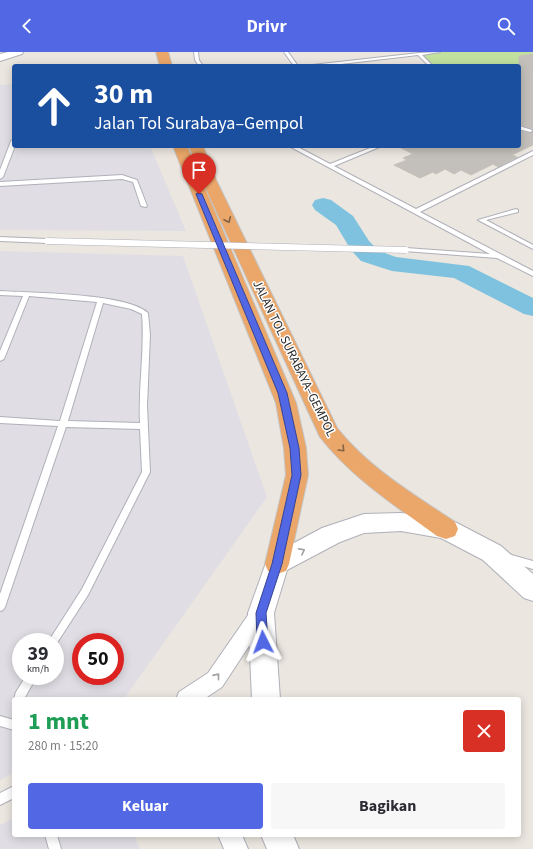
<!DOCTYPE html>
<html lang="id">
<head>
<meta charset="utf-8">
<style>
	:root { --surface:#fff; --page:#f7f7f7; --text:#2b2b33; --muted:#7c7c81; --accent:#5267e4 }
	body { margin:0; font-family:"Source Sans 3",sans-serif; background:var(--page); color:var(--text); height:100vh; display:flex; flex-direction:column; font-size:15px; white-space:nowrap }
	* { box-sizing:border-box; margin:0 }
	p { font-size:13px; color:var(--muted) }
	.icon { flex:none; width:22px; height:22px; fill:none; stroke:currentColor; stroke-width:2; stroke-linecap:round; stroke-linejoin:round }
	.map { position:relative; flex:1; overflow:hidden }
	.sheet { position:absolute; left:12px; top:645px; width:509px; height:140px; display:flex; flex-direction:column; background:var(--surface); border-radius:4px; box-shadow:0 2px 10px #0003 }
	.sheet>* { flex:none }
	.top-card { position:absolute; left:12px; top:12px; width:509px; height:84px; border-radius:4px; box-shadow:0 2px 10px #0003; background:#1a4fa0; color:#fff; overflow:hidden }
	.speed { position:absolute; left:12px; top:581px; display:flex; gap:8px; font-size:20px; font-weight:700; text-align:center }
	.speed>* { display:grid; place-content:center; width:52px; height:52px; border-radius:50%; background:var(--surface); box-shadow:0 2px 10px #0003; line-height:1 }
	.speed small { font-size:10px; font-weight:400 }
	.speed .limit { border:6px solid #d22; background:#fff; color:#111 }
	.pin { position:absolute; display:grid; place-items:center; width:34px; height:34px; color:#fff; margin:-41px -17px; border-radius:50% 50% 50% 0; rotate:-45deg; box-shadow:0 0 4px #0007 }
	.pin .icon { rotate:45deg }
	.me { position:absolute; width:44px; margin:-22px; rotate:357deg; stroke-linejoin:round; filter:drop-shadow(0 0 3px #0008) }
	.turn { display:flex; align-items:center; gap:14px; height:84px; padding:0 16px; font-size:18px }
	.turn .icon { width:52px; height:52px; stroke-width:2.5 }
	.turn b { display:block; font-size:28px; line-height:34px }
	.round { display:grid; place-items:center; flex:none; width:42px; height:42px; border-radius:4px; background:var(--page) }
	.summary { display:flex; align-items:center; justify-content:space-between; height:68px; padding:0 16px }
	h1 { font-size:24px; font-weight:700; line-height:30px; color:#1e9e55 }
	.action { display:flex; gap:8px; margin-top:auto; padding:8px 16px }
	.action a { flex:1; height:46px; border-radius:4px; background:var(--accent); color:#fff; font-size:16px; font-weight:700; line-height:46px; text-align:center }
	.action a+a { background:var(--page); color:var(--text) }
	header { display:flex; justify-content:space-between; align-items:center; height:52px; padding:0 16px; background:var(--accent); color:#fff; font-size:18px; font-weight:700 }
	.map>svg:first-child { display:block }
	.industrial { fill:#e0dee4; fill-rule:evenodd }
	.pitch { fill:#c2e19f }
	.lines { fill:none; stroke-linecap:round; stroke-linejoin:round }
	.river { fill:#7ec2e0; fill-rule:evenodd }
	.building { fill:#c3c0bb; stroke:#c6c2b8 }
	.service-casing { stroke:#afb0b9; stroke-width:2 }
	.minor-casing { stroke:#afb0b9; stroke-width:2 }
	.tertiary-casing { stroke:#afb0b9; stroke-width:2 }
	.secondary-casing { stroke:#afb0b9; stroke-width:2 }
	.motorway-casing { stroke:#c4c4c4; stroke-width:2 }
	.service { fill:#fff; fill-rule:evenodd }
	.minor { fill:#fff; fill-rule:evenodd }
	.tertiary { fill:#fff; fill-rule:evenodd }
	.secondary { fill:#fff; fill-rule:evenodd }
	.motorway { fill:#eba76a; fill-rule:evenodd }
	.service-bridge-casing { stroke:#afb0b9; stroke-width:7; stroke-linecap:butt }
	.service-bridge { stroke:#fff; stroke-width:6 }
	.oneway { stroke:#816347 }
	.oneway2 { stroke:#a0a0a0 }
	.route { fill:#5267e4; stroke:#354394 }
	.labels { text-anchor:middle; stroke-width:3; stroke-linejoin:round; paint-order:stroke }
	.street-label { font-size:13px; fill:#2b2b2b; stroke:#fff }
</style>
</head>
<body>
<header><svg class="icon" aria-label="back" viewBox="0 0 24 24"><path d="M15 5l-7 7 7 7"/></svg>Drivr<svg class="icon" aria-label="search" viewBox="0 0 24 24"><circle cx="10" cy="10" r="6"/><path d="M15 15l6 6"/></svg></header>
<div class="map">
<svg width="533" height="797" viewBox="0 0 533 797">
	<rect width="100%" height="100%" fill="#ebe6df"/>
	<!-- industrial -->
	<g class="industrial">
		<path d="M14,32V94H150L186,179L0,178V33Z"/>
		<path d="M0,199L183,204L267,445L124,647H14V721L0,728ZM21,590H55V624H21ZM81,590H115V624H81Z"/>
		<path d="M14,766V783H134L140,797H0V773Z"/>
	</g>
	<!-- pitch -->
	<path class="pitch" d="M418,0H533V50L519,14H434Z"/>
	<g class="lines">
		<!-- river -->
		<path class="river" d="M323,146L331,148L353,164L369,189L379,199L396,205L469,214L533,246V264L524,262L454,226L392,219L361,209L351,198L336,173L315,158L312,153L315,148Z"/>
	</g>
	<!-- building -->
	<g class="building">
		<path d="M533,2V77L519,73V4Z"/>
		<path d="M519,79L530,81L533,80V93L512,103L517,105L498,115L493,112L471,123L461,118L454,122L445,117L436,122L433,120L420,126L394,113L407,108L403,106L413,102L397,94H519Z"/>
	</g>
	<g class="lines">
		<defs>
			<g id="service">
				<path d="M194,0H198L199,8L203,14H199L195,8Z"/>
				<path d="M284,0H288L298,14H294Z"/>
				<path d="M440,0L422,3L433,14H429L418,3L324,14H310L312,13L419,1Z"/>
				<path d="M519,74L532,78V79L530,80L519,77Z"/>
				<path d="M14,87L15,94L3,125L0,127V118L11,89Z"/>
				<path d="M289,94H296L330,112L375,94H382L334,114L416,157L533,99V103L420,160L533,219V224L497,206L404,199L403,198L406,196L490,202Z"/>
				<path d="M122,123L137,128L147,154L146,155L141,154L133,130L122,127L0,134V130Z"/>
				<path d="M516,157L518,158V160L486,168L533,193V197L478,168Z"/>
				<path d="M0,185L47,187L50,189L47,191L0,189Z"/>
				<path d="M0,239C31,241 127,241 148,261L150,283L147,354L150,420L88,543L55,594V590H48L50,587L82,537L142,420L140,377L66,375L5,555L3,558L0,559V542L58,374L0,371V365L60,369L97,250L29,244L4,307L0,309V299L23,244L0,243ZM103,251L131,257L142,262C145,298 138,335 140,371L68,369Z"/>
				<path d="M508,502L533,509V517L505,509L503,506L505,503Z"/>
				<path d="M26,624H37L24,647H14L16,640Z"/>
				<path d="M0,664L14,668V678L0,674Z"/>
				<path d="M14,734V746L0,753V741Z"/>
				<path d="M45,783H57L61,797H49Z"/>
			</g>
			<g id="minor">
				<path d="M260,554L267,556L270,562L222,635L204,647H176L179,640L208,621L253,556Z"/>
				<path d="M218,783H242L248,797H224Z"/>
			</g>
			<path id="tertiary" d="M8,0H23L22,2L0,9V2Z"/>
			<g id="secondary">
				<path d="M401,461L446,467L455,470L501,494L533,522V549L524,546L483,508L441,486L401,479L364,481L340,490L287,518L274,561L280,647H252L248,561L268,505L322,476L364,462Z"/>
				<path d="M261,783H293L299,797H267Z"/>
			</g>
			<g id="motorway">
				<path d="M156,0H168L172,14H160Z"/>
				<path d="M173,94H187L296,351L306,396L308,423L289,512L286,519L277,522L268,519L265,512L286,423L284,396L276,351Z"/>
				<path d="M189,94H203L216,128L337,376C369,416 413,442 455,470L458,477L455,484L446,487L437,484C396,454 352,426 320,385L202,128Z"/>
			</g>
		</defs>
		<!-- service casing -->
		<use href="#service" class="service-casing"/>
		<!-- minor casing -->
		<use href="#minor" class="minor-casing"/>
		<!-- tertiary casing -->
		<use href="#tertiary" class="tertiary-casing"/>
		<!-- secondary casing -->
		<use href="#secondary" class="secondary-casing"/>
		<!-- motorway casing -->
		<use href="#motorway" class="motorway-casing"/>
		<!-- service -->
		<use href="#service" class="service"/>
		<!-- minor -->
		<use href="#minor" class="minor"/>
		<!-- tertiary -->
		<use href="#tertiary" class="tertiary"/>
		<!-- secondary -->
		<use href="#secondary" class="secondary"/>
		<!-- motorway -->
		<use href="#motorway" class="motorway"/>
		<defs>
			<path id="service-bridge" d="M47,189L406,198"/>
		</defs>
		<!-- service-bridge casing -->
		<use href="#service-bridge" class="service-bridge-casing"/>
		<!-- service-bridge -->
		<use href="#service-bridge" class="service-bridge"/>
	</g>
	<!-- one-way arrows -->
	<defs><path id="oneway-chevron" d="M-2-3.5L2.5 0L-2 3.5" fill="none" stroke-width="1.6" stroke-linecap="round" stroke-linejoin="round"/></defs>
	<g class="oneway">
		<use href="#oneway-chevron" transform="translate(228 168) rotate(65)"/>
		<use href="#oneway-chevron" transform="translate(342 397) rotate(46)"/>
	</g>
	<g class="oneway2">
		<use href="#oneway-chevron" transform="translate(302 499) rotate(-28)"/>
		<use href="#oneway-chevron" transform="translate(217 624) rotate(-51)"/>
	</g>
	<!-- route -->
	<path class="route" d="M197,141L202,142L287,341L299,396L301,423L282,512L266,561L268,590L267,593L263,595L259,593L257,590L256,561L272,512L292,423L290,396L278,341L196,142Z"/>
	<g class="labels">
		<!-- street labels -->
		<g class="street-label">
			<text transform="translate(295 306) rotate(64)" y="5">JALAN TOL SURABAYA–GEMPOL</text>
		</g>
	</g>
</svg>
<div class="speed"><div>39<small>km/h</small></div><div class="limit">50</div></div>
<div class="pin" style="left:199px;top:142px;background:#d93025"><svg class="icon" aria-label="arrive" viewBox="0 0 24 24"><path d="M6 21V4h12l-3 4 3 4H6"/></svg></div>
<svg class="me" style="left:263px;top:590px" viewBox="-20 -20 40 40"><path d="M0-17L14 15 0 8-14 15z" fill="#5267e4" stroke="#fff" stroke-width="4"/></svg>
<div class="top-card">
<div class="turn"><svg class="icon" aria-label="ahead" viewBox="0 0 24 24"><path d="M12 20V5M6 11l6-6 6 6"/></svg><div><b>30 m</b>Jalan Tol Surabaya–Gempol</div></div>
</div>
<section class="sheet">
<div class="summary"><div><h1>1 mnt</h1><p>280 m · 15:20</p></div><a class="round" style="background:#d93025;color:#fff"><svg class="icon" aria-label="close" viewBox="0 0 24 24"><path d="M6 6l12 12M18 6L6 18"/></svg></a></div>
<div class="action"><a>Keluar</a><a>Bagikan</a></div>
</section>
</div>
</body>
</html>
